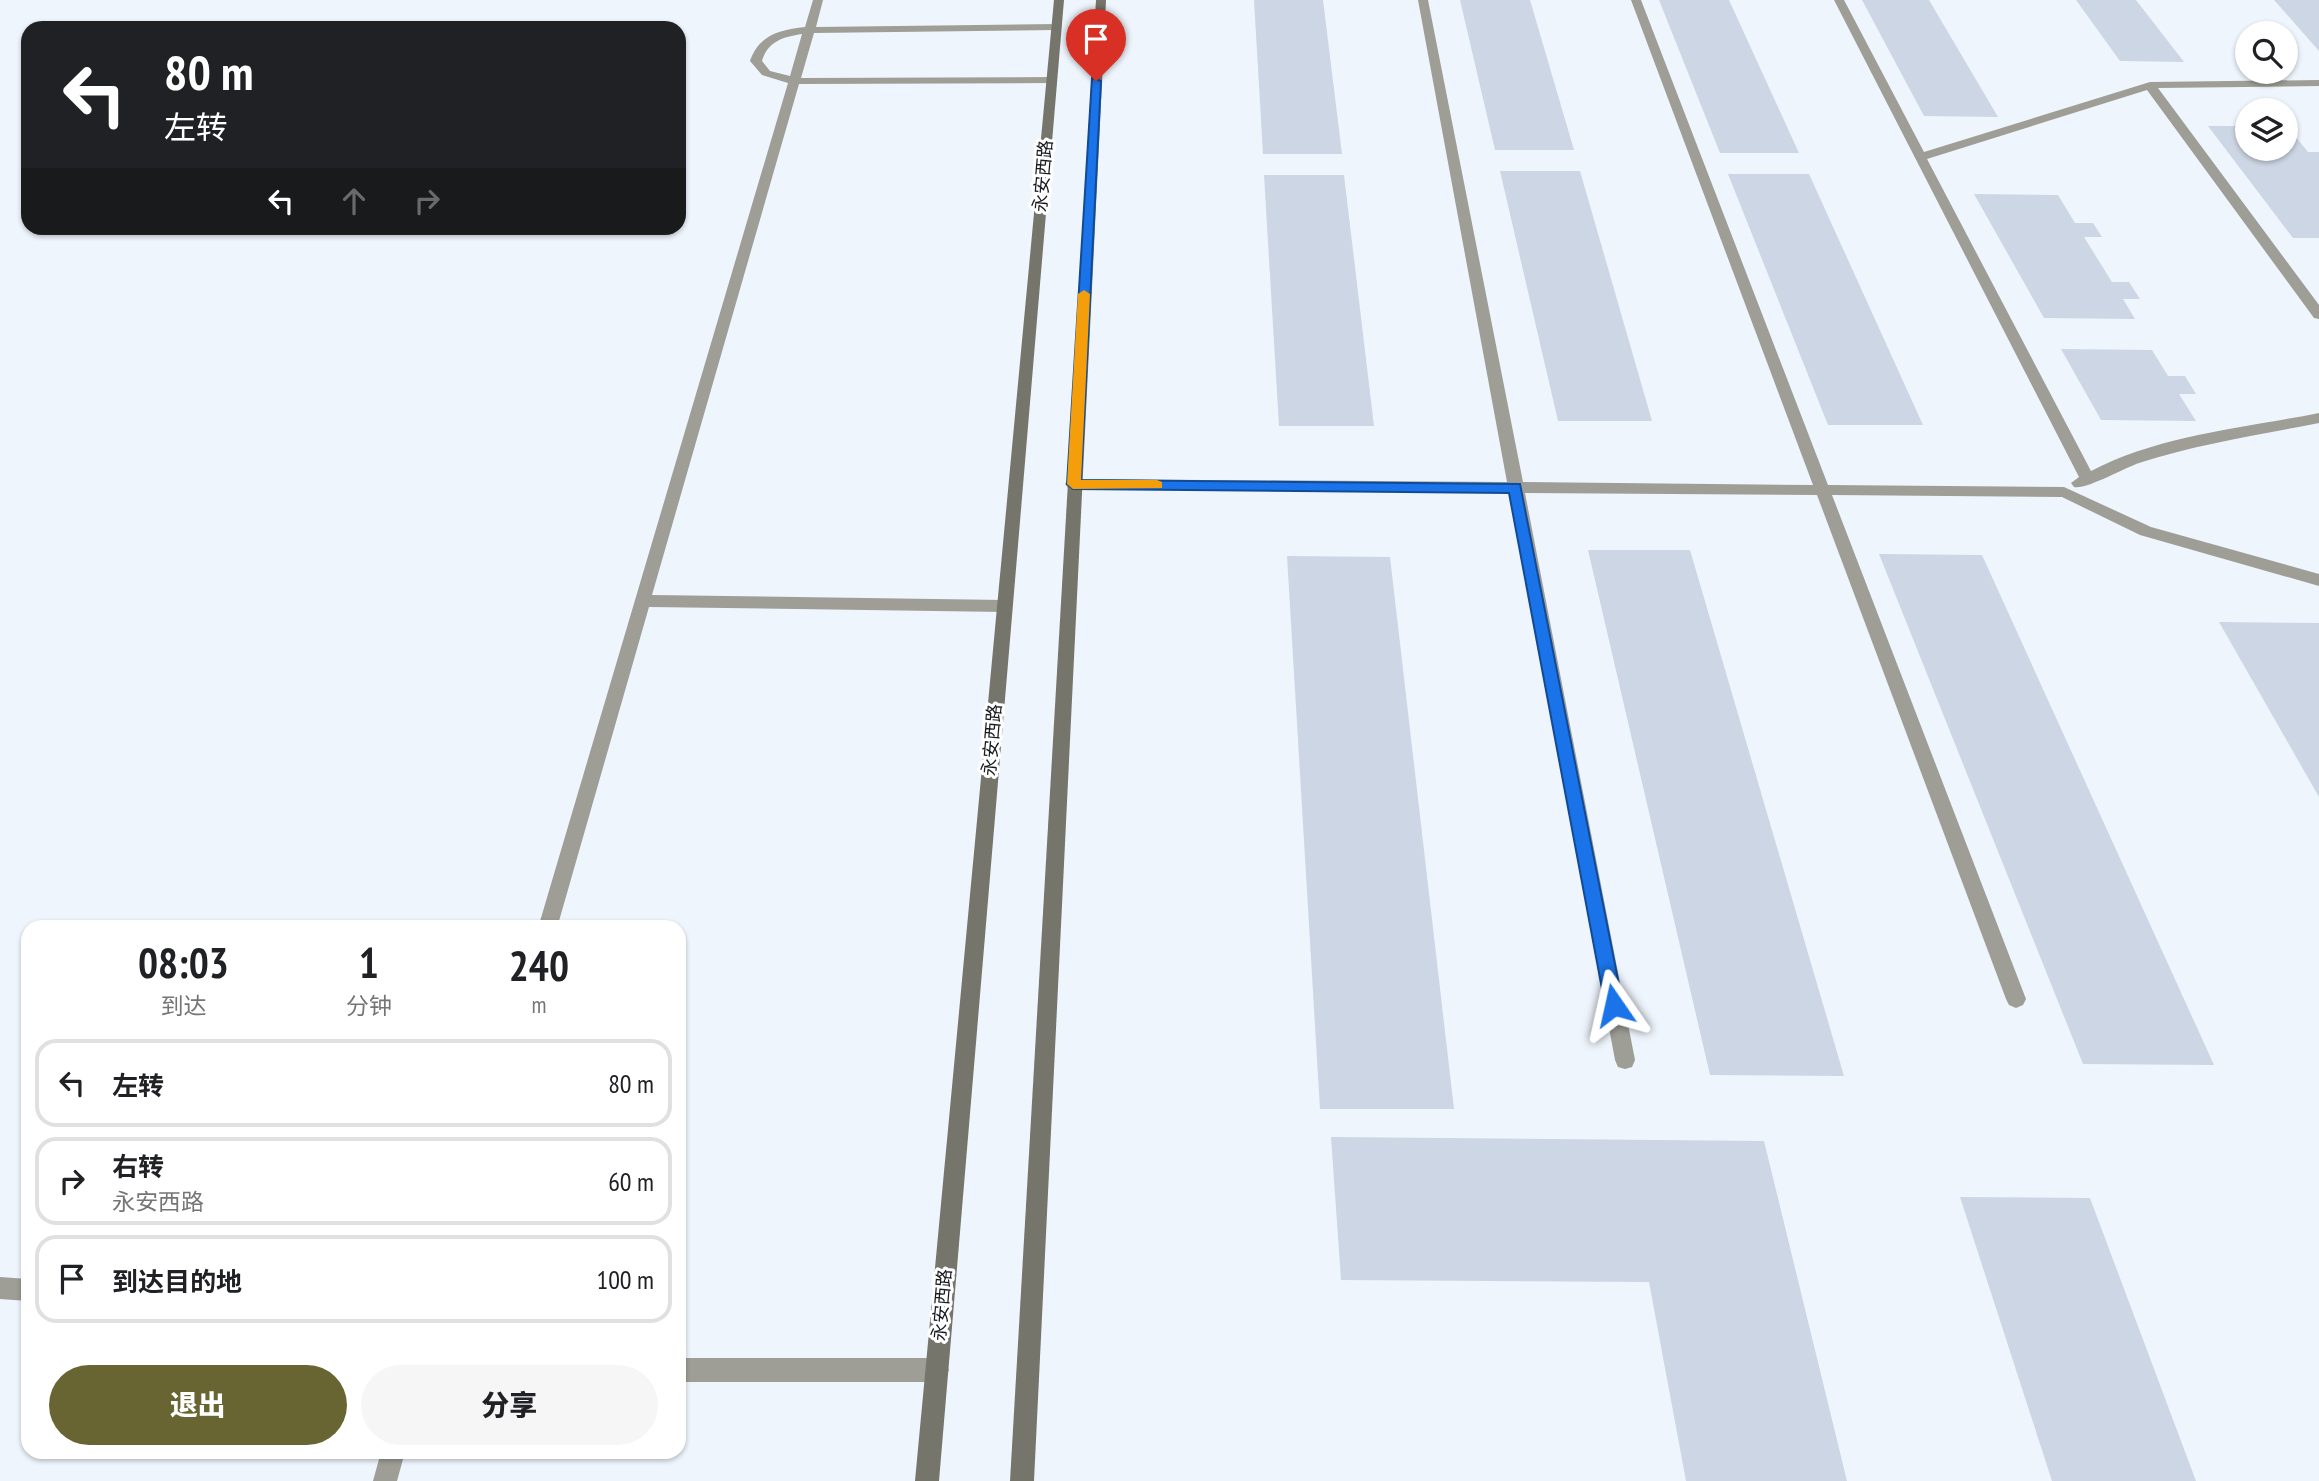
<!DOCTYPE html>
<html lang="zh">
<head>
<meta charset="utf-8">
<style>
	:root { --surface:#fff; --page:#f6f6f6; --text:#202124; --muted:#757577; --line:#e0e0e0; --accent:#686532 }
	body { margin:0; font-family:"PT Sans Narrow","Noto Sans SC",sans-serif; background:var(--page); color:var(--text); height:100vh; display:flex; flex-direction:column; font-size:26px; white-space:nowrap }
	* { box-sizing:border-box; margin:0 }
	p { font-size:23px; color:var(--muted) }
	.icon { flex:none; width:38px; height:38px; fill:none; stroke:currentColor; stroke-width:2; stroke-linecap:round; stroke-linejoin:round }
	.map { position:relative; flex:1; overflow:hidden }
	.details { position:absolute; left:21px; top:920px; width:665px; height:539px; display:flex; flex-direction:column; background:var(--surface); border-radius:21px; box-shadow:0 2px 5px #0004 }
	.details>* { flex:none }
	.top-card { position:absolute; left:21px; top:21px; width:665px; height:214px; border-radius:21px; box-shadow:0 2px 5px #0004; background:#202124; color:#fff; overflow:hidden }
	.fabs { position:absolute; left:2235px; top:21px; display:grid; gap:14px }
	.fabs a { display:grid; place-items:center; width:63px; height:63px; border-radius:50%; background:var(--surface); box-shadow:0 2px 5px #0004; font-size:35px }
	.pin { position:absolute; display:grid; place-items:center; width:60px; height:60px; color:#fff; margin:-72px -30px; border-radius:50% 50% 50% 0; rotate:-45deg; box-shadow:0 0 7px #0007 }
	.pin .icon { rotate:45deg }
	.me { position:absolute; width:77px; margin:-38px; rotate:349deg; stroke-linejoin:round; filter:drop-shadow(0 0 5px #0008) }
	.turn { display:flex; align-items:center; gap:24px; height:147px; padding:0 28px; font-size:32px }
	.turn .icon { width:91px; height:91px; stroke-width:2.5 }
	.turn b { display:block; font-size:49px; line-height:60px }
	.lanes { display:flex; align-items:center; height:66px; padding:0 28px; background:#0003; justify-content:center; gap:35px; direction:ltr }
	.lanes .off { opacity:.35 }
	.eta { display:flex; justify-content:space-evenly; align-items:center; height:119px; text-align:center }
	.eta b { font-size:42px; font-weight:800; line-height:49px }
	.action { display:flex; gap:14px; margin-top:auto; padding:14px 28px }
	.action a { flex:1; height:80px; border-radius:42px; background:var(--accent); color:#fff; font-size:28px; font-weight:800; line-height:80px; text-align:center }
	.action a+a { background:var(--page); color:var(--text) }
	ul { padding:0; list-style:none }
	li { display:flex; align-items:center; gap:21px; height:88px; margin:0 14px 10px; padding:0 14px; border:4px solid var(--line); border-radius:21px }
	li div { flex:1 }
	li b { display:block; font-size:26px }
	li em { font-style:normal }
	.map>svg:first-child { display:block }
	.building { fill:#cdd6e4 }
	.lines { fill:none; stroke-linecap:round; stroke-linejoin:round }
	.service { fill:#9e9e97; fill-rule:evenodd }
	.secondary { fill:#75756b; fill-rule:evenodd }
	.route { fill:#1a73e8; stroke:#114b97; stroke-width:2 }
	.slow { fill:#f59e0b }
	.labels { text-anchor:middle; stroke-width:6; stroke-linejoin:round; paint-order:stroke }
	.street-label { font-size:18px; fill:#171a1f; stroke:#fff }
</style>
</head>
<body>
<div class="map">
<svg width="2319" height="1481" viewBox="0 0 2319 1481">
	<rect width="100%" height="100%" fill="#eff5fd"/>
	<!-- building -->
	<g class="building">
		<path d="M1254,0H1323L1342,154H1263Z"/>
		<path d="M1460,0H1530L1574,150H1495Z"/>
		<path d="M1659,0H1729L1799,153H1720Z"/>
		<path d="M1862,0H1929L1998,117L1924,116Z"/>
		<path d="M2076,0H2136L2184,62L2120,61Z"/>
		<path d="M2274,0H2319V51Z"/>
		<path d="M2286,125L2308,152H2319V238H2293L2208,126H2247V149H2286Z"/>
		<path d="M1500,171H1580L1652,421H1558Z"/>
		<path d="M1728,174H1809L1923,425H1828Z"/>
		<path d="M1264,175H1344L1374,426H1279Z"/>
		<path d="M1974,194L2058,195L2075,223H2093L2102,237H2084L2112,282H2129L2140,299H2123L2135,319L2044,318Z"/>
		<path d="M2061,349L2152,350L2168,376H2185L2196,394H2179L2196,421L2101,420Z"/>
		<path d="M1588,550H1690L1844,1076L1710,1075Z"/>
		<path d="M1879,554L1982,555L2214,1065L2083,1064Z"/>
		<path d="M1287,556L1390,557L1454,1109H1320Z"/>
		<path d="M2219,622L2319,623V797Z"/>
		<path d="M1331,1137L1764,1141L1847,1481H1686L1649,1282L1341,1280Z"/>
		<path d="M1960,1197L2090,1198L2196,1481H2052Z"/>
	</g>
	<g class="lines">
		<!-- service -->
		<g class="service">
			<path d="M813,0H823L816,27L1056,24L1062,27L1056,30L814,33L801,78L1051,77L1057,80L1051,83L799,84L652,595L1004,600L1012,606L1004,612L649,607L557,928H538L788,83L762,75L750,61C759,35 779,30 805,27ZM802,34L790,76L770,71L762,61C768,41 783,37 802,34Z"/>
			<path d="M1418,0H1428L1523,482L1813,485L1631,0H1641L1828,485L2064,487L2151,527L2319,574V586L2140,535L2062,497L1832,495L2026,999L2023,1005L2016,1008L2009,1005L2006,999L1817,495L1525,493L1635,1060L1632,1067L1625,1069L1618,1067L1615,1060L1509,493L1068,488L1065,484L1068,480L1073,479L1507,482Z"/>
			<path d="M1834,0H1844L1924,152L2150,82L2319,80V86L2158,88L2319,305V319L2314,318L2147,90L1927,159L2091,471C2160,435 2244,428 2319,413V423C2259,435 2197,444 2139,463C2124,468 2086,490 2074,487L2071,483L2079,477Z"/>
			<path d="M0,1277L28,1279V1301L0,1299Z"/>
			<path d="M679,1358H937L945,1362L949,1370L945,1378L937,1382H679Z"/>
			<path d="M381,1452H405L397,1481H373Z"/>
		</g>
		<!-- secondary -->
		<g class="secondary">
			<path d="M1054,0H1064L939,1481H915Z"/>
			<path d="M1096,0H1106L1034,1481H1010Z"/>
		</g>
	</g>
	<!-- route -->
	<path class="route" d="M1092,78L1101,81L1081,480L1520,484L1623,1005L1621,1011L1614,1013L1608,1011L1605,1005L1509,493L1073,489L1067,484Z"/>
	<!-- slow -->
	<path class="slow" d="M1084,290L1090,294L1081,480H1157L1162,482V488L1073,489L1067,484L1078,294Z"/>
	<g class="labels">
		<!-- street labels -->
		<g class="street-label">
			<text transform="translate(1043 176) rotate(-85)" y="6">永安西路</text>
			<text transform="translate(992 740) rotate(-85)" y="6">永安西路</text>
			<text transform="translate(942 1305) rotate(-85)" y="6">永安西路</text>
		</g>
	</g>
</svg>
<div class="fabs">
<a><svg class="icon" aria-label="search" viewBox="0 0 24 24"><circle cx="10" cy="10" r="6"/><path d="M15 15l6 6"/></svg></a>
<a><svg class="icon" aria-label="layers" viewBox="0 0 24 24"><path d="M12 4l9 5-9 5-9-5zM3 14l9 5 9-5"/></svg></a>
</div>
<div class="pin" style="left:1096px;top:81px;background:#d93025"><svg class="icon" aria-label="arrive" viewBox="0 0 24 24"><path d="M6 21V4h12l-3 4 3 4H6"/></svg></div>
<svg class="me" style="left:1614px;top:1005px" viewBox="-20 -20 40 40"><path d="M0-17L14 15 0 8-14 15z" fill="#1a73e8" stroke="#fff" stroke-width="4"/></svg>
<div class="top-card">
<div class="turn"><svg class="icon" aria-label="left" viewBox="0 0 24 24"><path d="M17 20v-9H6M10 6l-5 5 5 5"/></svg><div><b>80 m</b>左转</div></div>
<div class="lanes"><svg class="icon" aria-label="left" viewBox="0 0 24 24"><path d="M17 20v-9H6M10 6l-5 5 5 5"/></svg><svg class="icon off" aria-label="ahead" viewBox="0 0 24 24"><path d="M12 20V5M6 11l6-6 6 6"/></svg><svg class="icon off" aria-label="right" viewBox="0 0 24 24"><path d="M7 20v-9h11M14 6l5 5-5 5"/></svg></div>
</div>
<section class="details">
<div class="eta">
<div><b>08:03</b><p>到达</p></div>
<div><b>1</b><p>分钟</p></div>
<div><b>240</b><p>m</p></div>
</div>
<ul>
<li><svg class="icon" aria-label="left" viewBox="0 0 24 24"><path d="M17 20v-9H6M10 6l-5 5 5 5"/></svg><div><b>左转</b></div><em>80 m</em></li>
<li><svg class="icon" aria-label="right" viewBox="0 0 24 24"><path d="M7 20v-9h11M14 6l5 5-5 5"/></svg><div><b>右转</b><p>永安西路</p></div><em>60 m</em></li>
<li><svg class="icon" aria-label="arrive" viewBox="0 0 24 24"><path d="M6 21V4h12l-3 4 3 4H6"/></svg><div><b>到达目的地</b></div><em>100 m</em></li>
</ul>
<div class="action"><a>退出</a><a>分享</a></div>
</section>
</div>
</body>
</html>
